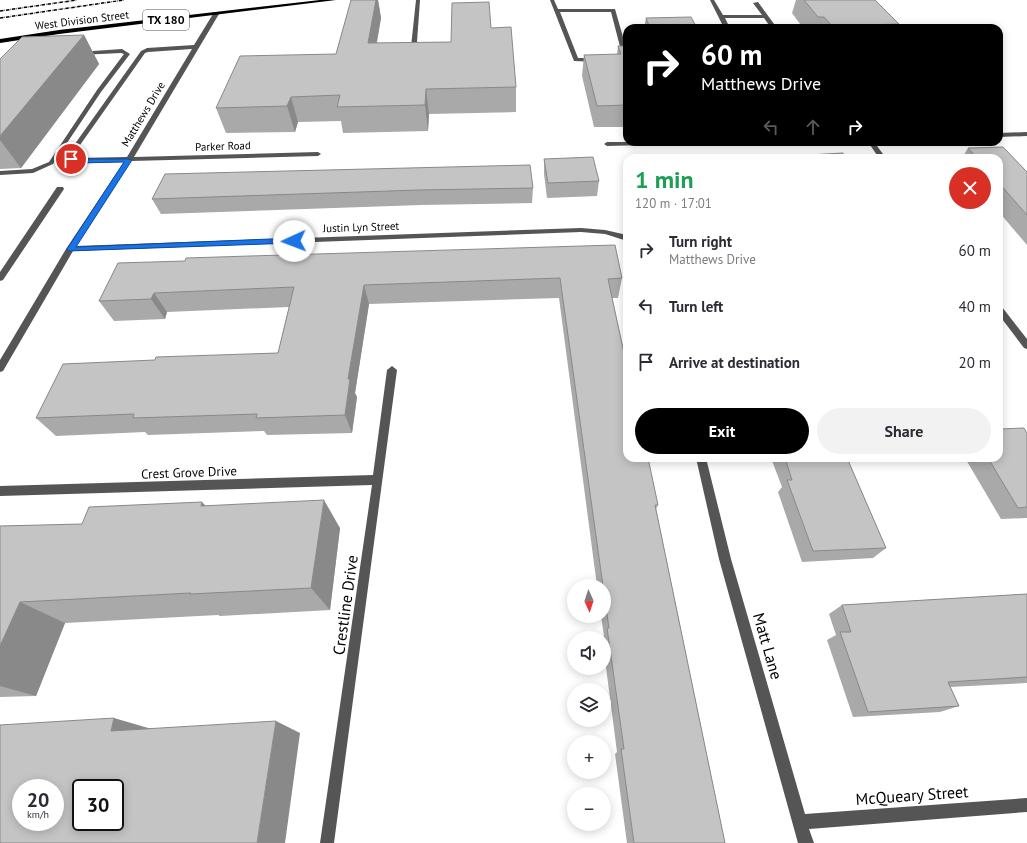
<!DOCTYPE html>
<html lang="en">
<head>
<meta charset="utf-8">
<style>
	:root { --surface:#fff; --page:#f2f2f3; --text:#2b2b33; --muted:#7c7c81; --accent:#000 }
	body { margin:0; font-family:"PT Sans",sans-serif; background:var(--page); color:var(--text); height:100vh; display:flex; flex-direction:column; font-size:15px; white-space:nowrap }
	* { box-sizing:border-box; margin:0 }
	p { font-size:13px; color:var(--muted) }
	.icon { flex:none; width:22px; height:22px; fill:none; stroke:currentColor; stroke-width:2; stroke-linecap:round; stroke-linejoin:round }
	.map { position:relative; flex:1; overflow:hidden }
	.side { position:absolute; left:623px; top:154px; width:380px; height:308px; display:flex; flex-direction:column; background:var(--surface); border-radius:12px; box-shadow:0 2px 10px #0003 }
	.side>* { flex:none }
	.hud { position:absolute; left:623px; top:24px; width:380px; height:122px; border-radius:12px; box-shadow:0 2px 10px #0003; background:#000; color:#fff; overflow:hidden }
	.needle { width:26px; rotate:177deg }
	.controls { position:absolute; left:567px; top:579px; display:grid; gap:8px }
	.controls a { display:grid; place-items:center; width:44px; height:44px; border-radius:50%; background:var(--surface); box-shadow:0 2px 10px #0003; font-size:20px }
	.speed { position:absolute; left:12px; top:779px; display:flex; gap:8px; font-size:20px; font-weight:700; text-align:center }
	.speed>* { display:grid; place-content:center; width:52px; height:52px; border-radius:50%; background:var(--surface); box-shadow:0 2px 10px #0003; line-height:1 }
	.speed small { font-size:10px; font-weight:400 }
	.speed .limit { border:2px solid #111; border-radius:6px; background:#fff; color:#111 }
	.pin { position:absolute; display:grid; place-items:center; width:34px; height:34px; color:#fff; margin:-17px; border:2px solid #fff; border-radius:50%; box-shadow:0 1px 4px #0007 }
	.me { position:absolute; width:44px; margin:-22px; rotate:268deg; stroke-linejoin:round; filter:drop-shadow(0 0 3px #0008) }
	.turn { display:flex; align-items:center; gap:14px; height:84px; padding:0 12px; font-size:18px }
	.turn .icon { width:52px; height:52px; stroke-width:2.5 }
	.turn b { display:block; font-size:28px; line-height:34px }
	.lanes { display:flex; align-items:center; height:38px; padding:0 12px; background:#0003; justify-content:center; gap:20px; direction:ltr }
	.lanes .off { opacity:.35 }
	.round { display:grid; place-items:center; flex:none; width:42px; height:42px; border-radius:21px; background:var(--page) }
	.head { display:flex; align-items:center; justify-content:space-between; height:68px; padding:0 12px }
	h1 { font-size:24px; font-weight:800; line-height:30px; color:#1e9e55 }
	.action { display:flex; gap:8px; margin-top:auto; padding:8px 12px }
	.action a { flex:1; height:46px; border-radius:24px; background:var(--accent); color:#fff; font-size:16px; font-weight:800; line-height:46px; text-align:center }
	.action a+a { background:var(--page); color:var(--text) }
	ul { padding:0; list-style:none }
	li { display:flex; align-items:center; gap:12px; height:56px; padding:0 12px }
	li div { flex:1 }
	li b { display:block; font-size:15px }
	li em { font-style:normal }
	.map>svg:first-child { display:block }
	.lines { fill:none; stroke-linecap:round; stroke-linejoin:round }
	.minor { fill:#555; fill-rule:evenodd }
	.major { fill:#000; fill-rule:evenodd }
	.rail { stroke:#000; stroke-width:1.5; stroke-dasharray:3.5 1 0.5 1; stroke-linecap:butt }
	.wall { fill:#a9a9a9 }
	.shaded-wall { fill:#898989 }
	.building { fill:#c4c4c4; stroke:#898989; fill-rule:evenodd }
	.route { fill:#1a73e8; stroke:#114b97 }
	.labels { text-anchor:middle; stroke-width:3; stroke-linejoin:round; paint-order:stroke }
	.far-street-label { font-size:11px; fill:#000; stroke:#fff }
	.shield { fill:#fff; stroke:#4c4c4c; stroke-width:1 }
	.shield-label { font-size:12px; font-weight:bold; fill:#000 }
	.street-label { font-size:13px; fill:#000; stroke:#fff }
	.near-street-label { font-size:16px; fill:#000; stroke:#fff }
</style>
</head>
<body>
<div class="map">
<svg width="1027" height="843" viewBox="0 0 1027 843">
	<rect width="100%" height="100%" fill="#fff"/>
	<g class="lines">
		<!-- minor -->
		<g class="minor">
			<path d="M416,0H420L416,56L413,58L410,56Z"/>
			<path d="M550,0H554L558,9H615L627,51V59L623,58L611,12H560L578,58H597L600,60L597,62L574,61Z"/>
			<path d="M710,0H714L723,15H762L753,3L758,2L777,28H771L764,18H725L730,28H724Z"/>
			<path d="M216,12L219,14L134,157L318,152L321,154L318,156L131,161L76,246L581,228L605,230L627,235V241L605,234L581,232L73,251L3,371L0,372V360L66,249L124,162L76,163L69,160L67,155L141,51L147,48L194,45L213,14ZM192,49L127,157L74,158L73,155L145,53L148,52Z"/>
			<path d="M122,49L130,54L101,92L53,164L33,173L0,175V171L32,169L49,162L97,90L124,54L121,53L80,55L78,54V52Z"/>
			<path d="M1027,132V136L999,137V133Z"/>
			<path d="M627,142H693L690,144L607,146L604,144L607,142Z"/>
			<path d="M868,142H874L886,158H879Z"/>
			<path d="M57,187H63L64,189L3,280L0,281V272Z"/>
			<path d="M999,306L1002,307L1027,339V349L1024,348L999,315Z"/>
			<path d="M392,366L397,370L334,843H320L372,485L0,496V486L373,475L387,370Z"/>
			<path d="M696,458H706L731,559L805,814L1027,798V812L809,829L814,843H798L719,559Z"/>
		</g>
		<!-- major -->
		<path class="major" d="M320,0H336L59,34L0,43V39L59,30Z"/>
		<!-- rail -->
		<g class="rail">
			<path d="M0,11L77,0"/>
			<path d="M0,18L124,0"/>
		</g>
	</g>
	<!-- wall -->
	<g class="wall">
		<path d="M351,0H378L381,18L377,43L451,42L491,28L516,87V112L429,114L428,131L343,133L341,121L298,122L295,132L226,133L216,108L336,54Z"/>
		<path d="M796,0H875L899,24L897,28H803L792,13Z"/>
		<path d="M646,18L697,28H644Z"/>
		<path d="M84,35L99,64L21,168L0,169V59Z"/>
		<path d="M618,46H627V127H594L582,76L584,55H617Z"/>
		<path d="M1003,147L1027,172V245L999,212V158H962L968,148Z"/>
		<path d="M544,159L599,181L597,196L547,198L544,174Z"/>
		<path d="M165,174L533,188L532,203L421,205L161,214L152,199Z"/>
		<path d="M118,263L622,278L618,298H612L658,505L656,509L725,843H627L615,754L617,752L604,652V638H603L604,636L601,616H604V586H597L559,298L369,304L355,393L357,397L352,433L267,435L264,431L148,435L145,432L56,436L36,418L155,360L278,353L289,307L167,312L165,319L114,321L99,301Z"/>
		<path d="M1027,433V518L1001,519L965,458H999Z"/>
		<path d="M771,458H847L886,548L873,558L802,562L778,492L782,487Z"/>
		<path d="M206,506L340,528L330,610L220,616L218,615L65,623L36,696L0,697V526L82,524Z"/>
		<path d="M1027,594V683L950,687L959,706L940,712L853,717L827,640L836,635L829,614L842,605Z"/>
	</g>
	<!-- shaded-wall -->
	<g class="shaded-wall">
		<path d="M376,0H378L381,18L372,67L368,43Z"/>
		<path d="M84,35L99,64L21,168L0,140V136Z"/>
		<path d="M426,89L429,114L428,131L425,105Z"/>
		<path d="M291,97L298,122L295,132L287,106Z"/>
		<path d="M364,285L369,304L355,393L357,397L352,433L345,415L348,379Z"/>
		<path d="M154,293L167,312L165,319L151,299Z"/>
		<path d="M324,500L340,528L330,610L311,588Z"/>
		<path d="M202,502L228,530L201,506Z"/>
		<path d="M20,602L65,623L36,696L0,686V646Z"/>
		<path d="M114,718L155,730L111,731Z"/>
		<path d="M276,721L300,733L285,843H257Z"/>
	</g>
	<!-- building -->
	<g class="building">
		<path d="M351,0H376L368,43L451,42L452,3L489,2L491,28L511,27L516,87L426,89L425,105L337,107L340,95L291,97L287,106L216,108L240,56L336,54Z"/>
		<path d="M804,0H875L899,24L832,26L824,17H818Z"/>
		<path d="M691,17L697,28H650L646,18Z"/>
		<path d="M84,35L0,136V59L22,37Z"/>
		<path d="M618,46H627V105L597,106L584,55L621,54Z"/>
		<path d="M1003,147L1027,172V215L999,183V158H977L968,148Z"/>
		<path d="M843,153L846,158H811L809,155Z"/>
		<path d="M730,156H756L757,158H731Z"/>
		<path d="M593,157L599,181L548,183L544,159Z"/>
		<path d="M530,165L533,188L419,190L152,199L165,174Z"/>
		<path d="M615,245L622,278L608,279L627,367V458H648L658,505H655L725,843H634L621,749H624L607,628H609L604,594V586H603L560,278L364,285L348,379H350L345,415L256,418L257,414L133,418L134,414L36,418L63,364L155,360L156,357L278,353L294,287L154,293L151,299L99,301L118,263L185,261L186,258L250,256Z"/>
		<path d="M1024,428L1027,433V507L1018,508L988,458H999V429Z"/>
		<path d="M785,458H847L886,548L813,551L787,480H792Z"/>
		<path d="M324,500L311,588L190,594L191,593L20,602L0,646V526L82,524L89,507L202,502L201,506Z"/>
		<path d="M1027,594V677L948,682L959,706L868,712L840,632H851L842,605Z"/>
		<path d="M114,718L111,731L276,721L257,843H0V725ZM21,788H55V822H21ZM81,788H115V822H81Z"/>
	</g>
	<!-- route -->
	<path class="route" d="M71,157L77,159H128L132,160L76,247L294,238L298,241L294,243L68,251L67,249L124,162L76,163L69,161V158Z"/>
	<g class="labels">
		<!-- far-street labels -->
		<g class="far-street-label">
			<text transform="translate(82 20) rotate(-7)" y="4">West Division Street</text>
			<text transform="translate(143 114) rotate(-59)" y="4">Matthews Drive</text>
			<text transform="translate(223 146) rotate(-2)" y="4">Parker Road</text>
			<text transform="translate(361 227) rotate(-2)" y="4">Justin Lyn Street</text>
		</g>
		<!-- shield labels -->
		<rect class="shield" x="143" y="10" width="46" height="20" rx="3"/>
		<g class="shield-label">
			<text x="166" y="24">TX 180</text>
		</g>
		<!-- street labels -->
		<g class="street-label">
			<text transform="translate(189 472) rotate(-2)" y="5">Crest Grove Drive</text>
		</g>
		<!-- near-street labels -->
		<g class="near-street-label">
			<text transform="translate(345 605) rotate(-82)" y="6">Crestline Drive</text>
			<text transform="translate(768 646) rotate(74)" y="6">Matt Lane</text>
			<text transform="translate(912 795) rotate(-4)" y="6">McQueary Street</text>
		</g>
	</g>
</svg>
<div class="controls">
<a><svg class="needle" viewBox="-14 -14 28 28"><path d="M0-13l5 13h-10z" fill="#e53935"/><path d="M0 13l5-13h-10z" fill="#7c7c81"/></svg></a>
<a><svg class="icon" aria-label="sound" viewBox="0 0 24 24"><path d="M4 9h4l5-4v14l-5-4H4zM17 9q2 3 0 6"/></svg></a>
<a><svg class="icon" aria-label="layers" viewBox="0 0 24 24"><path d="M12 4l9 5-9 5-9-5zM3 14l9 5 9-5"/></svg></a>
<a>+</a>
<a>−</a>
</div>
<div class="speed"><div>20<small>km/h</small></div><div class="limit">30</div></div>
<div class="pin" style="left:71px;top:159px;background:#d93025"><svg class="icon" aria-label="arrive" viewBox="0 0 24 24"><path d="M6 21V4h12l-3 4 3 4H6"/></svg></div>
<svg class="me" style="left:294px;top:241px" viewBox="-20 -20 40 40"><circle r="19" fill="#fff"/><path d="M0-13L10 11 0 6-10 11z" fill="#1a73e8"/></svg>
<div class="hud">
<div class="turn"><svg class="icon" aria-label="right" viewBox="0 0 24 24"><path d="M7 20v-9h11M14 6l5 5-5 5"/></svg><div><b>60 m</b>Matthews Drive</div></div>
<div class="lanes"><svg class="icon off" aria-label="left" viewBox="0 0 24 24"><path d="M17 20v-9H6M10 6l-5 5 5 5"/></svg><svg class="icon off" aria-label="ahead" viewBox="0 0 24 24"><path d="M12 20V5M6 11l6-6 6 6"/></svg><svg class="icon" aria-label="right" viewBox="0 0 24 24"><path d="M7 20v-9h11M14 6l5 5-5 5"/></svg></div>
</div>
<section class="side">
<div class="head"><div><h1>1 min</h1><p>120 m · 17:01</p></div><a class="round" style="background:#d93025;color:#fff"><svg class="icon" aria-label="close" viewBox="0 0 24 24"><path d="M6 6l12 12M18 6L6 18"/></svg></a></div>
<ul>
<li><svg class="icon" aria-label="right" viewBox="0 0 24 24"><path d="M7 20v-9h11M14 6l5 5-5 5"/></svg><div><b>Turn right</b><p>Matthews Drive</p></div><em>60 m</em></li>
<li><svg class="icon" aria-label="left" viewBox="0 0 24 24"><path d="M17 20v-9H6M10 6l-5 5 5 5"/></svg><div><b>Turn left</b></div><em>40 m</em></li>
<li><svg class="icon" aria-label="arrive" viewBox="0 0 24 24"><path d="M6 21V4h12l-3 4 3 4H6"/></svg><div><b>Arrive at destination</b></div><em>20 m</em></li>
</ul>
<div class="action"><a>Exit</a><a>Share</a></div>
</section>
</div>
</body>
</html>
